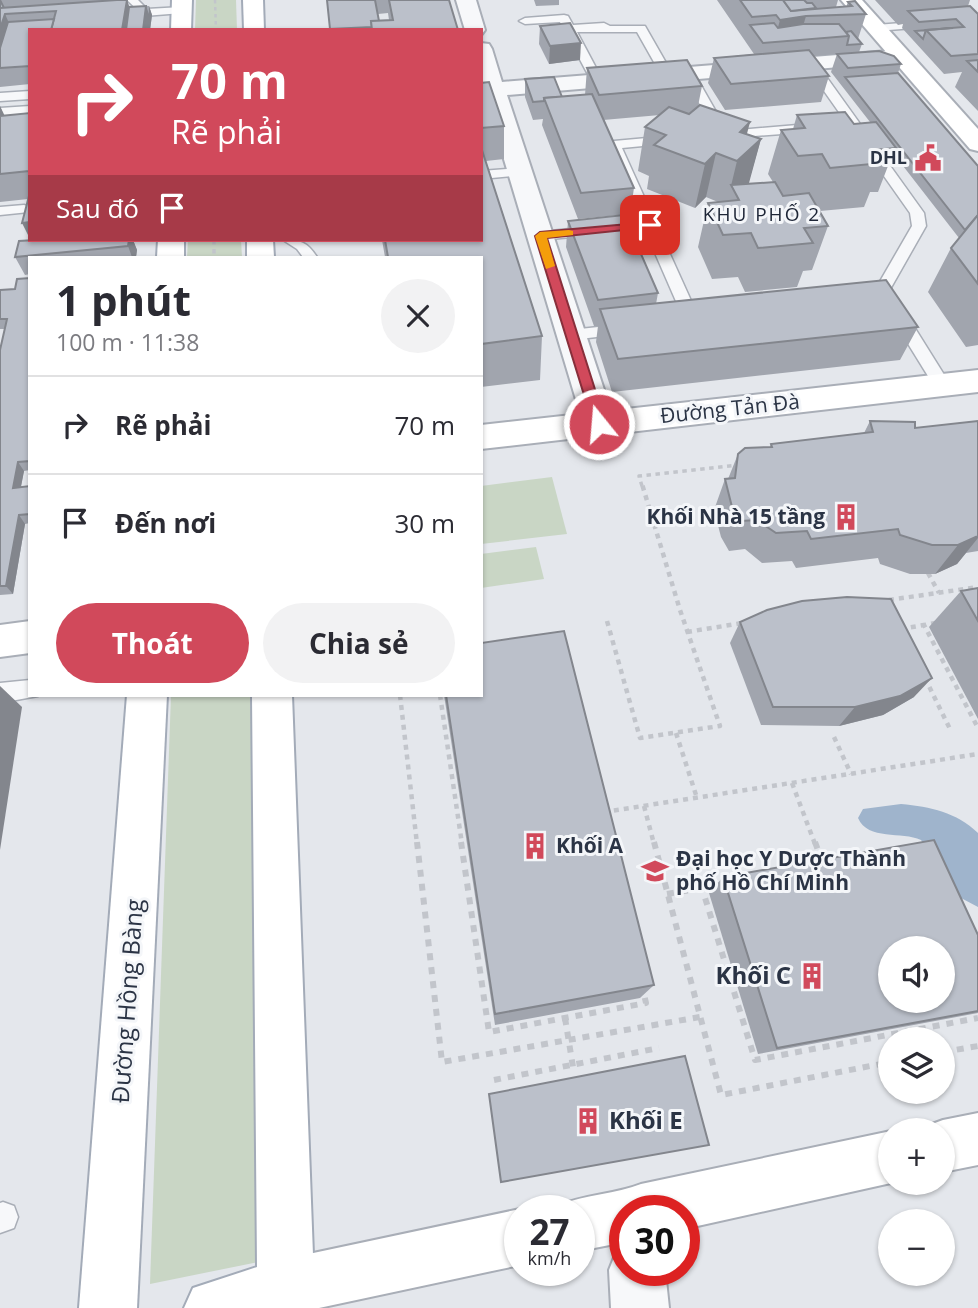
<!DOCTYPE html>
<html lang="vi">
<head>
<meta charset="utf-8">
<style>
	:root { --surface:#fff; --page:#f2f2f3; --text:#2b2b33; --muted:#7c7c81; --line:#e1e1e2; --accent:#d1495b }
	body { margin:0; font-family:"Open Sans",sans-serif; background:var(--page); color:var(--text); height:100vh; display:flex; flex-direction:column; font-size:26px; white-space:nowrap }
	* { box-sizing:border-box; margin:0 }
	p { font-size:23px; color:var(--muted) }
	.icon { flex:none; width:38px; height:38px; fill:none; stroke:currentColor; stroke-width:2; stroke-linecap:round; stroke-linejoin:round }
	.map { position:relative; flex:1; overflow:hidden }
	.drawer { position:absolute; left:28px; top:256px; width:455px; height:441px; display:flex; flex-direction:column; background:var(--surface); border-radius:0px; box-shadow:0 2px 5px #0004 }
	.drawer>* { flex:none }
	.top-card { position:absolute; left:28px; top:28px; width:455px; height:214px; border-radius:0px; box-shadow:0 2px 5px #0004; background:#d1495b; color:#fff; overflow:hidden }
	.fabs { position:absolute; left:878px; top:936px; display:grid; gap:14px }
	.fabs a { display:grid; place-items:center; width:77px; height:77px; border-radius:50%; background:var(--surface); box-shadow:0 2px 5px #0004; font-size:35px }
	.speed { position:absolute; left:504px; top:1195px; display:flex; gap:14px; font-size:35px; font-weight:700; text-align:center }
	.speed>* { display:grid; place-content:center; width:91px; height:91px; border-radius:50%; background:var(--surface); box-shadow:0 2px 5px #0004; line-height:1 }
	.speed small { font-size:18px; font-weight:400 }
	.speed .limit { border:10px solid #d22; background:#fff; color:#111 }
	.pin { position:absolute; display:grid; place-items:center; width:60px; height:60px; color:#fff; margin:-30px; border-radius:14px; box-shadow:0 4px 10px #0006 }
	.me { position:absolute; width:77px; margin:-38px; rotate:343deg; stroke-linejoin:round; filter:drop-shadow(0 0 5px #0008) }
	.turn { display:flex; align-items:center; gap:24px; height:147px; padding:0 28px; font-size:32px }
	.turn .icon { width:91px; height:91px; stroke-width:2.5 }
	.turn b { display:block; font-size:49px; line-height:60px }
	.then { display:flex; align-items:center; height:66px; padding:0 28px; background:#0003; gap:14px; font-size:26px }
	.round { display:grid; place-items:center; flex:none; width:74px; height:74px; border-radius:37px; background:var(--page) }
	.headline { display:flex; align-items:center; justify-content:space-between; height:119px; padding:0 28px }
	h1 { font-size:42px; font-weight:700; line-height:52px }
	.primary-button { display:flex; gap:14px; margin-top:auto; padding:14px 28px }
	.primary-button a { flex:1; height:80px; border-radius:42px; background:var(--accent); color:#fff; font-size:28px; font-weight:700; line-height:80px; text-align:center }
	.primary-button a+a { background:var(--page); color:var(--text) }
	ul { padding:0; list-style:none }
	li { display:flex; align-items:center; gap:21px; height:98px; padding:0 28px; border-top:2px solid var(--line) }
	li div { flex:1 }
	li b { display:block; font-size:26px }
	li em { font-style:normal }
	.map>svg:first-child { display:block }
	.green { fill:#c9d6c5 }
	.water { fill:#9fb4cc }
	.lines { fill:none; stroke-linecap:round; stroke-linejoin:round }
	.lane-casing { stroke:#a9aeb7; stroke-width:3 }
	.street-casing { stroke:#a9aeb7; stroke-width:4 }
	.secondary-casing { stroke:#a9aeb7; stroke-width:4 }
	.primary-casing { stroke:#a3abb8; stroke-width:4 }
	.path-far3 { stroke:#c2c5cb; stroke-width:2.5; stroke-dasharray:3.5 3.5; stroke-linecap:butt }
	.path-far2 { stroke:#c2c5cb; stroke-width:3.5; stroke-dasharray:4.5 4.5; stroke-linecap:butt }
	.path-far1 { stroke:#c2c5cb; stroke-width:4.5; stroke-dasharray:5 5; stroke-linecap:butt }
	.path { stroke:#c2c5cb; stroke-width:6; stroke-dasharray:7 7; stroke-linecap:butt }
	.lane { fill:#f7f8fa; fill-rule:evenodd }
	.street { fill:#f7f8fa; fill-rule:evenodd }
	.secondary { fill:#fff; fill-rule:evenodd }
	.primary { fill:#fff; fill-rule:evenodd }
	.wall { fill:#a1a5ae; fill-rule:evenodd }
	.shaded-wall { fill:#83868d }
	.building { fill:#bbc0ca; stroke:#83868d; stroke-width:2; fill-rule:evenodd }
	.route { fill:#d1495b; stroke:#882f3b; stroke-width:2 }
	.slow { fill:#f59e0b }
	.labels { text-anchor:middle; stroke-width:6; stroke-linejoin:round; paint-order:stroke }
	.far-poi-label { font-size:18px; font-weight:bold; fill:#2b3445; stroke:#f4f6f9; text-anchor:end }
	.far-neighbourhood-label { font-size:19px; letter-spacing:2px; fill:#1d2536; stroke:#f4f6f9 }
	.street-label { font-size:21px; fill:#2b3445; stroke:#f4f6f9 }
	.poi-label { font-size:21px; font-weight:bold; fill:#2b3445; stroke:#f4f6f9; text-anchor:start }
	.near-poi-label { font-size:24px; font-weight:bold; fill:#2b3445; stroke:#f4f6f9; text-anchor:end }
	.near-street-label { font-size:24px; fill:#2b3445; stroke:#f4f6f9 }
</style>
</head>
<body>
<div class="map">
<svg width="978" height="1308" viewBox="0 0 978 1308">
	<rect width="100%" height="100%" fill="#e4e7ec"/>
	<!-- green -->
	<g class="green">
		<path d="M196,0H236L237,30H195Z"/>
		<path d="M188,240H241L242,257H187Z"/>
		<path d="M552,477L567,534L481,544V486Z"/>
		<path d="M536,547L544,579L481,588V554Z"/>
		<path d="M171,695H251L263,1261L150,1284Z"/>
	</g>
	<!-- water -->
	<path class="water" d="M901,804C931,807 956,812 978,833V907L961,898L921,840C902,831 868,841 858,818L863,809Z"/>
	<g class="lines">
		<defs>
			<g id="lane">
				<path d="M127,0H138L147,9L182,7L188,10L182,13L144,16Z"/>
				<path d="M564,15L568,16L573,25L604,23L610,26H645L673,75L663,78L637,32H577L603,81L593,84L560,22L525,24L519,21L525,18Z"/>
				<path d="M978,17V23L876,31L870,28L876,25Z"/>
				<path d="M807,61H815L924,213L926,226L888,293H878L875,290L912,226L910,213L805,64Z"/>
				<path d="M688,69L694,73L727,131L809,124L815,128L809,132L714,139L713,136L716,133L682,73Z"/>
				<path d="M30,91V99L0,101V93Z"/>
				<path d="M30,106V114L0,116V108Z"/>
				<path d="M669,136L676,140L674,143L622,148L693,305L703,304L711,309L703,314L682,315L645,230L540,240L533,236L540,232L641,222L607,145L614,141Z"/>
				<path d="M520,168L527,172L525,175L481,179V171Z"/>
				<path d="M24,205L30,207L29,212L0,215V207Z"/>
				<path d="M283,240C301,240 307,242 317,257H303L297,249Z"/>
				<path d="M897,308L903,309L948,381L950,385L948,389H936L889,313Z"/>
				<path d="M625,324L633,329L631,333L571,340L563,335L571,330Z"/>
				<path d="M30,680V695L38,696L0,703V683Z"/>
				<path d="M3,1202L14,1206L18,1217L14,1228L0,1233V1203Z"/>
			</g>
			<g id="street">
				<path d="M456,0H476L485,30L482,34L481,30H465Z"/>
				<path d="M481,43L489,44L492,49L502,82L888,51L896,52L899,57L896,62L888,63L507,95L615,423L610,431L599,434L588,431L583,423L485,96L481,97Z"/>
				<path d="M625,1247V1270H665L669,1308H611L609,1270L617,1250Z"/>
			</g>
			<g id="secondary">
				<path d="M841,0H862L978,129V151L970,149Z"/>
				<path d="M978,370V392L481,449V425Z"/>
				<path d="M30,621V653L0,657V625Z"/>
				<path d="M978,1113V1165L943,1172V1130H923L924,1127L943,1120Z"/>
				<path d="M891,1131V1183L684,1229V1211H625V1242L579,1251V1211H557L560,1205C586,1194 616,1194 641,1184Z"/>
				<path d="M520,1209L524,1211H520V1265L319,1308H267L257,1287L265,1267L285,1259Z"/>
			</g>
			<g id="primary">
				<path d="M172,0H192L191,30H171Z"/>
				<path d="M243,0H263L264,30H244Z"/>
				<path d="M158,240H184V257H157Z"/>
				<path d="M247,240H273L274,257H247Z"/>
				<path d="M127,695H167L137,1308H79Z"/>
				<path d="M252,695H292L315,1308H184L193,1288L257,1267Z"/>
			</g>
		</defs>
		<!-- lane casing -->
		<use href="#lane" class="lane-casing"/>
		<!-- street casing -->
		<use href="#street" class="street-casing"/>
		<!-- secondary casing -->
		<use href="#secondary" class="secondary-casing"/>
		<!-- primary casing -->
		<use href="#primary" class="primary-casing"/>
		<!-- path-far3 -->
		<path class="path-far3" d="M215,0L216,30"/>
		<!-- path-far2 -->
		<g class="path-far2">
			<path d="M214,240V257"/>
			<path d="M642,486L639,476L739,465"/>
		</g>
		<!-- path-far1 -->
		<g class="path-far1">
			<path d="M928,573L939,593"/>
			<path d="M889,600L978,587"/>
			<path d="M607,621L640,738L720,726L680,610L642,484"/>
			<path d="M936,623L924,625L978,728"/>
			<path d="M901,629L924,625"/>
			<path d="M687,632L742,623"/>
			<path d="M925,678L951,731"/>
			<path d="M400,695L417,844"/>
			<path d="M440,695L462,844"/>
			<path d="M676,733L697,798"/>
			<path d="M834,737L851,774"/>
			<path d="M792,783L815,844"/>
			<path d="M644,806L654,844"/>
			<path d="M604,812L978,754"/>
		</g>
		<!-- path -->
		<g class="path">
			<path d="M417,842L442,1062L700,1017"/>
			<path d="M461,842L489,1032L646,1003L643,990"/>
			<path d="M654,842L721,1095L891,1062"/>
			<path d="M815,842L823,864"/>
			<path d="M719,885L702,888L755,1060L978,1018"/>
			<path d="M667,894L702,888"/>
			<path d="M565,1018L573,1067"/>
			<path d="M943,1052L978,1046"/>
			<path d="M494,1080L659,1048"/>
		</g>
		<!-- lane -->
		<use href="#lane" class="lane"/>
		<!-- street -->
		<use href="#street" class="street"/>
		<!-- secondary -->
		<use href="#secondary" class="secondary"/>
		<!-- primary -->
		<use href="#primary" class="primary"/>
	</g>
	<!-- wall -->
	<g class="wall">
		<path d="M0,0H127L129,7L149,6L152,15L150,30H30V84L0,87Z"/>
		<path d="M327,0H449L458,30H331ZM388,13L389,20L379,21L378,14Z"/>
		<path d="M534,0H559V5L536,6Z"/>
		<path d="M717,0H838L836,7H846L848,2L866,14L858,39L862,44L859,52L901,64L898,73L978,166V345L966,347L928,292L951,248L959,238L893,153L878,192H870L864,207L820,211L828,226L812,270L803,271L797,287L745,292L738,277L712,279L698,247L708,203L718,202L706,197L695,208L647,189L649,176L638,171L645,127L660,115L603,120L634,188L630,214L578,219L542,125L543,119L533,120L525,97V79L562,97L585,95L587,68L702,86L698,106L747,134L761,139L748,184L773,182L768,174L781,130L793,129L797,115L854,124L870,122L831,72L837,54L814,56L829,76L821,102L725,110L708,83L714,58L754,54Z"/>
		<path d="M875,0H970L968,6L978,14V111L955,87L962,72L944,74L902,28L903,24L898,25Z"/>
		<path d="M540,26L580,60L549,64L539,44Z"/>
		<path d="M481,83L504,126V159L486,161L542,336L540,380L481,387V257H385L382,240H481Z"/>
		<path d="M0,106L4,116L30,113V239L28,199L0,202Z"/>
		<path d="M568,221L658,293L656,304L918,327L900,360L612,392L596,342L598,326H594L566,247Z"/>
		<path d="M30,240H133L137,250L136,257H30V274L25,275L15,257Z"/>
		<path d="M30,278V470L24,471L21,487L30,486V523L25,524L13,594L0,595V350L5,329H0V290L15,289Z"/>
		<path d="M870,421L915,428L978,421V551L966,553L957,564L935,574H910L880,564L878,558L796,568L792,561L762,563L745,549L729,551L721,537L714,510L725,479H728L738,454L770,447L771,444L864,433Z"/>
		<path d="M978,588V719L929,627L961,591Z"/>
		<path d="M740,622L914,697L883,715L839,726L761,725L730,643Z"/>
		<path d="M444,695H481L654,985L640,998L495,1025Z"/>
		<path d="M723,877L978,935V1013L758,1054L709,893Z"/>
	</g>
	<!-- shaded-wall -->
	<g class="shaded-wall">
		<path d="M127,0L135,24L134,30H122Z"/>
		<path d="M146,6L149,14V6L152,15L150,30H143Z"/>
		<path d="M5,14L16,39L0,68V29Z"/>
		<path d="M806,16L799,40L774,42L780,20Z"/>
		<path d="M581,43L580,60L549,64L550,46Z"/>
		<path d="M0,106L11,129L0,127Z"/>
		<path d="M750,122L741,157L761,139L749,183L736,195L731,186L737,161L740,132Z"/>
		<path d="M716,153L706,197L695,208L705,164Z"/>
		<path d="M30,222V239L22,223Z"/>
		<path d="M129,240H133L137,250L136,257H132L128,246Z"/>
		<path d="M18,462L24,471L19,496L13,488Z"/>
		<path d="M19,515L25,524L13,594L6,586Z"/>
		<path d="M978,536V538L957,564L935,574L958,545Z"/>
		<path d="M932,678L914,697L883,715L839,726L855,707Z"/>
		<path d="M0,686L22,707L0,850Z"/>
	</g>
	<!-- building -->
	<g class="building">
		<path d="M0,0L4,8H0Z"/>
		<path d="M117,0H127L122,30H51L56,11L5,14L0,29V8Z"/>
		<path d="M327,0H375L379,21H371L372,27L330,29Z"/>
		<path d="M389,0H449L458,30H372L371,21L393,20Z"/>
		<path d="M740,0H783L791,11L852,6L848,2L855,1L866,14L806,16L780,20L776,15L752,17Z"/>
		<path d="M783,0H804L807,3H812L816,8L791,11Z"/>
		<path d="M146,6L143,30H126L129,7Z"/>
		<path d="M970,6L978,14V54L951,56L926,30L964,27L956,19L919,22L908,11Z"/>
		<path d="M54,19L51,30H30V66L0,68V48L8,22Z"/>
		<path d="M570,23L581,43L550,46L540,26Z"/>
		<path d="M774,23L778,28L803,24H839L849,36L763,43L750,25Z"/>
		<path d="M953,28L926,30L923,39L915,31Z"/>
		<path d="M851,31L862,44L847,45L849,36L846,32Z"/>
		<path d="M809,50L829,76L731,84L714,58Z"/>
		<path d="M879,51L894,56L901,64L848,68L837,54Z"/>
		<path d="M687,60L702,86L599,95L587,68Z"/>
		<path d="M978,60V72L967,61Z"/>
		<path d="M898,73L978,166V215L965,230L845,77Z"/>
		<path d="M554,77L562,97L544,98V101L533,102L525,79Z"/>
		<path d="M489,82L504,126L481,128V83Z"/>
		<path d="M592,94L634,188L581,193L544,98Z"/>
		<path d="M700,105L750,122L740,132L761,139L737,161L716,153L705,164L654,145L666,135L645,127L669,107L689,114Z"/>
		<path d="M845,112L854,124L876,122L896,148L872,150L882,163L830,168L822,154L798,156L781,130L805,128L797,115Z"/>
		<path d="M30,113V167L29,171L0,174V116Z"/>
		<path d="M481,147L542,336L481,344V257H388L385,240H481Z"/>
		<path d="M775,182L783,196L809,193L828,226L804,228L813,243L758,248L751,233L723,235L708,203L739,200L731,185Z"/>
		<path d="M30,192V222L22,223Z"/>
		<path d="M624,215L658,293L598,300L568,221Z"/>
		<path d="M978,215V284L951,248Z"/>
		<path d="M36,240H129L128,246L15,257L19,241Z"/>
		<path d="M30,278V461L18,462L13,488L30,486V514L19,515L6,586H0V350L7,319H0V290L15,289L17,279Z"/>
		<path d="M886,280L918,327L618,359L600,309Z"/>
		<path d="M870,421L915,422V428L978,421V536L958,545H932L900,535L898,529L811,539L807,531L776,533L757,520L741,521L732,507L725,479L735,478L738,454L745,448L772,447L771,444L873,432Z"/>
		<path d="M978,588V621L961,591Z"/>
		<path d="M847,597L891,599L932,678L900,696L855,707H773L740,622L767,610L802,601Z"/>
		<path d="M564,631L654,985L495,1014L446,695H481V643Z"/>
		<path d="M934,840L978,935V1011L777,1048L723,877ZM891,948H943V1001H891Z"/>
		<path d="M685,1056L709,1145L501,1182L489,1094Z"/>
	</g>
	<!-- route -->
	<path class="route" d="M650,222L655,225L653,227L547,238L606,424L599,428L593,424L535,236L540,232Z"/>
	<!-- slow -->
	<path class="slow" d="M569,230L573,231V235L547,238L555,266L546,269L535,236L540,232Z"/>
	<!-- icons -->
	<defs>
		<symbol id="civic-bare" viewBox="-9 -9 18 18"><path d="M-.6-6.5H3V-4.5H.6V-3L4-1V1h2V6H-6V1h2V-1L-.6-3ZM-1.2 2.5V6h2.4V2.5Z" fill="#d1495b" stroke="#f4f6f9" stroke-width="2.5" paint-order="stroke"/></symbol>
		<symbol id="building-bare" viewBox="-9 -9 18 18"><path d="M-4-6H4V6H1V3H-1V6H-4ZM-2.5-4.3h1.7v1.8h-1.7ZM.8-4.3h1.7v1.8H.8ZM-2.5-1h1.7V.8h-1.7ZM.8-1h1.7V.8H.8Z" fill="#d1495b" stroke="#f4f6f9" stroke-width="2.5" paint-order="stroke"/></symbol>
		<symbol id="university-bare" viewBox="-9 -9 18 18"><path d="M0-5L7-2L0 1L-7-2ZM-4 1L0 2.5L4 1V4Q0 6-4 4Z" fill="#d1495b" stroke="#f4f6f9" stroke-width="2.5" paint-order="stroke"/></symbol>
	</defs>
	<g fill-rule="evenodd">
		<use href="#civic-bare" x="909" y="139" width="38" height="38"/>
		<use href="#building-bare" x="827" y="498" width="38" height="38"/>
		<use href="#building-bare" x="516" y="827" width="38" height="38"/>
		<use href="#university-bare" x="636" y="852" width="38" height="38"/>
		<use href="#building-bare" x="793" y="957" width="38" height="38"/>
		<use href="#building-bare" x="569" y="1102" width="38" height="38"/>
	</g>
	<g class="labels">
		<!-- far-poi labels -->
		<g class="far-poi-label">
			<text x="907" y="164">DHL</text>
		</g>
		<!-- far-neighbourhood labels -->
		<g class="far-neighbourhood-label">
			<text x="762" y="221">KHU PHỐ 2</text>
		</g>
		<!-- street labels -->
		<g class="street-label">
			<text transform="translate(730 409) rotate(-6)" y="7">Đường Tản Đà</text>
		</g>
		<!-- poi labels -->
		<g class="poi-label">
			<text x="825" y="524" text-anchor="end">Khối Nhà 15 tầng</text>
			<text x="556" y="853">Khối A</text>
			<text x="676" y="866">Đại học Y Dược Thành<tspan x="676" dy="24">phố Hồ Chí Minh</tspan></text>
		</g>
		<!-- near-poi labels -->
		<g class="near-poi-label">
			<text x="791" y="984">Khối C</text>
			<text x="609" y="1129" text-anchor="start">Khối E</text>
		</g>
		<!-- near-street labels -->
		<g class="near-street-label">
			<text transform="translate(128 1001) rotate(-86)" y="8">Đường Hồng Bàng</text>
		</g>
	</g>
</svg>
<div class="fabs">
<a><svg class="icon" aria-label="sound" viewBox="0 0 24 24"><path d="M4 9h4l5-4v14l-5-4H4zM17 9q2 3 0 6"/></svg></a>
<a><svg class="icon" aria-label="layers" viewBox="0 0 24 24"><path d="M12 4l9 5-9 5-9-5zM3 14l9 5 9-5"/></svg></a>
<a>+</a>
<a>−</a>
</div>
<div class="speed"><div>27<small>km/h</small></div><div class="limit">30</div></div>
<div class="pin" style="left:650px;top:225px;background:#d93025"><svg class="icon" aria-label="arrive" viewBox="0 0 24 24"><path d="M6 21V4h12l-3 4 3 4H6"/></svg></div>
<svg class="me" style="left:599px;top:424px" viewBox="-20 -20 40 40"><circle r="17" fill="#d1495b" stroke="#fff" stroke-width="3"/><path d="M0-11L8 9 0 5-8 9z" fill="#fff"/></svg>
<div class="top-card">
<div class="turn"><svg class="icon" aria-label="right" viewBox="0 0 24 24"><path d="M7 20v-9h11M14 6l5 5-5 5"/></svg><div><b>70 m</b>Rẽ phải</div></div>
<div class="then">Sau đó<svg class="icon" aria-label="arrive" viewBox="0 0 24 24"><path d="M6 21V4h12l-3 4 3 4H6"/></svg></div>
</div>
<section class="drawer">
<div class="headline"><div><h1>1 phút</h1><p>100 m · 11:38</p></div><a class="round"><svg class="icon" aria-label="close" viewBox="0 0 24 24"><path d="M6 6l12 12M18 6L6 18"/></svg></a></div>
<ul>
<li><svg class="icon" aria-label="right" viewBox="0 0 24 24"><path d="M7 20v-9h11M14 6l5 5-5 5"/></svg><div><b>Rẽ phải</b></div><em>70 m</em></li>
<li><svg class="icon" aria-label="arrive" viewBox="0 0 24 24"><path d="M6 21V4h12l-3 4 3 4H6"/></svg><div><b>Đến nơi</b></div><em>30 m</em></li>
</ul>
<div class="primary-button"><a>Thoát</a><a>Chia sẻ</a></div>
</section>
</div>
</body>
</html>
